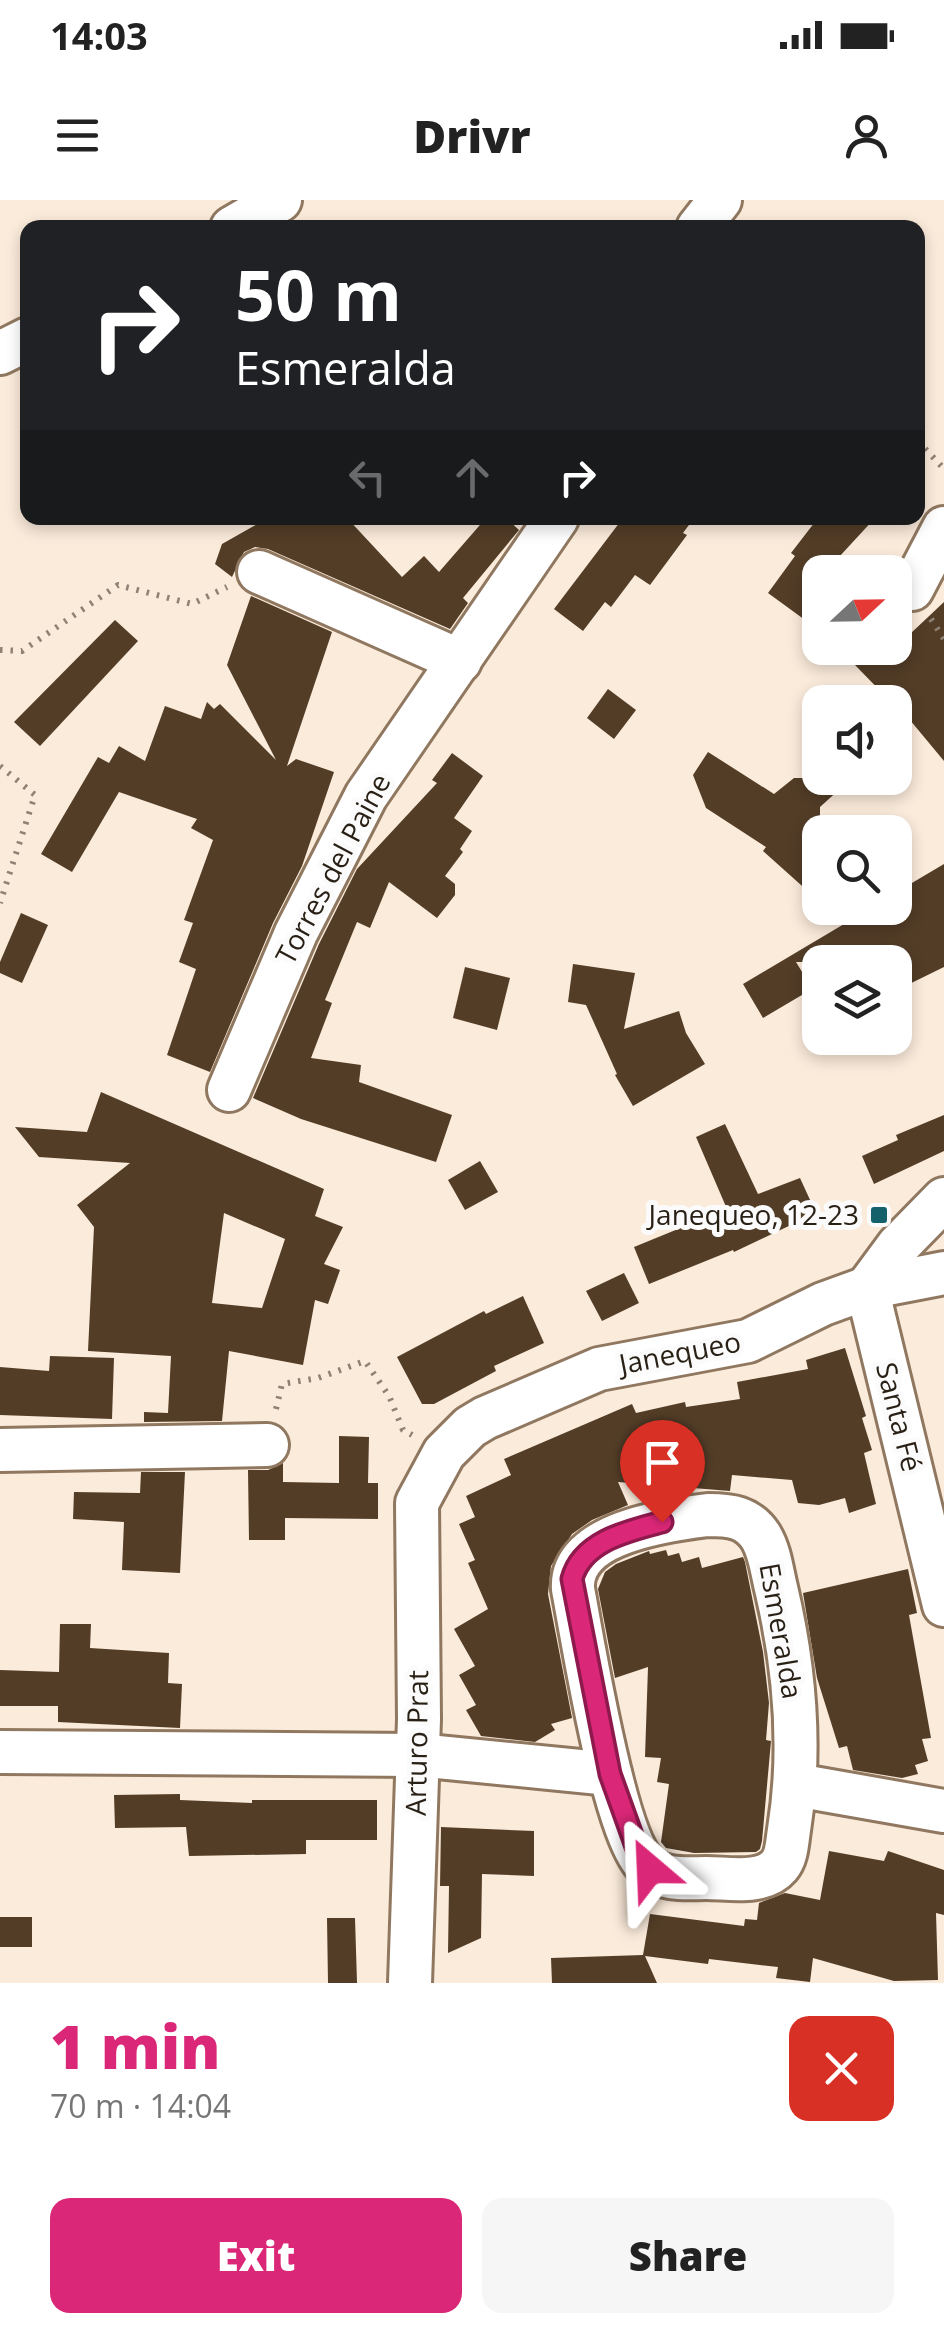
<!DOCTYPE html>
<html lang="en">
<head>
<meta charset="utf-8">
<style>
	:root { --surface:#fff; --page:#f6f6f6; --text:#222; --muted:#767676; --accent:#db2777 }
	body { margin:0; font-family:"Open Sans",sans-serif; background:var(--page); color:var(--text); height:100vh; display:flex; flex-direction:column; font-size:38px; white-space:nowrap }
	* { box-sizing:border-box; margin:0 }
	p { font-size:32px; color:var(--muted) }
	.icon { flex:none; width:55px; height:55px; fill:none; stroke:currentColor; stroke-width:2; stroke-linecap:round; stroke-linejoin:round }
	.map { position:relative; height:1783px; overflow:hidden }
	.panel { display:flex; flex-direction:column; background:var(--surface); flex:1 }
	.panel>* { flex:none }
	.guide { position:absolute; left:20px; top:20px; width:905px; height:305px; border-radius:20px; box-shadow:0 5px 15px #0003; background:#202124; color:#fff; overflow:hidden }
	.needle { width:65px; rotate:68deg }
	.controls { position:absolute; left:802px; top:355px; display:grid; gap:20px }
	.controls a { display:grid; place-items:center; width:110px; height:110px; border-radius:20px; background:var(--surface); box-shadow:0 5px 15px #0003; font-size:50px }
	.pin { position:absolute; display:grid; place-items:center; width:85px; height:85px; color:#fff; margin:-102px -42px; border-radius:50% 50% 50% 0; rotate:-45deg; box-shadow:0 0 10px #0007 }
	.pin .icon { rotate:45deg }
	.me { position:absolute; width:110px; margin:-55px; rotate:334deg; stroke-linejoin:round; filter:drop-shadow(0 0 8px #0008) }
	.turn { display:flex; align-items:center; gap:35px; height:210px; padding:0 50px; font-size:45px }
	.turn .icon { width:130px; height:130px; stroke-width:2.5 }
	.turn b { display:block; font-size:70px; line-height:85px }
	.lanes { display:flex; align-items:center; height:95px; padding:0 50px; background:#0003; justify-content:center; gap:50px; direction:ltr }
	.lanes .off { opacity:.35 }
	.round { display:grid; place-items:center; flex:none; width:105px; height:105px; border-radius:20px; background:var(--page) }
	.head { display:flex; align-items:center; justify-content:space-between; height:170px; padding:0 50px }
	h1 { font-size:60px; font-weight:800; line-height:75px; color:var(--accent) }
	.cta { display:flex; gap:20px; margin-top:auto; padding:20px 50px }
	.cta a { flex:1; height:115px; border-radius:20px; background:var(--accent); color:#fff; font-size:40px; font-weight:800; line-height:115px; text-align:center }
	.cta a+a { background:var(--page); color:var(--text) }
	.status { display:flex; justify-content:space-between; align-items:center; height:70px; padding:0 50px; background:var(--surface); direction:ltr }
	.status svg { height:28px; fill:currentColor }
	header { display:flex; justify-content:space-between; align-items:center; height:130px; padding:0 50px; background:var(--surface); font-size:45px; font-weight:800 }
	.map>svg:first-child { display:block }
	.building { fill:#533d27; fill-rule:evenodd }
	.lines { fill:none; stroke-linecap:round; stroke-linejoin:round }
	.minor-casing { stroke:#907860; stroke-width:48 }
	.path { stroke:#8e8275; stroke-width:6; stroke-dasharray:2.5 8; stroke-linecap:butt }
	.minor { stroke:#fff; stroke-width:42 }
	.route-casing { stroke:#8e194d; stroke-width:25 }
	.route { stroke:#db2777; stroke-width:18 }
	.poi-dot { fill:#14616b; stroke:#fbfbfb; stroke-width:4 }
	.labels { text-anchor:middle; stroke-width:10; stroke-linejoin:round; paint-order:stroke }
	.street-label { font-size:28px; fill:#281f15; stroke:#fbfbfb }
	.poi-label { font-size:28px; fill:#281f15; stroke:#fbfbfb; text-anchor:end }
</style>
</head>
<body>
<div class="status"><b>14:03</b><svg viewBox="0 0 49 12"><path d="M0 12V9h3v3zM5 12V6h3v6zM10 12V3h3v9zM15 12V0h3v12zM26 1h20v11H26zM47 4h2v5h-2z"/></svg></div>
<header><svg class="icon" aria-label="menu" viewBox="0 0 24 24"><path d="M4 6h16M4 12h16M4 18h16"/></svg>Drivr<svg class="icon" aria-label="person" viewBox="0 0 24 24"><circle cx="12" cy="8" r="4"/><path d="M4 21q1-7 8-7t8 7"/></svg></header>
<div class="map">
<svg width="944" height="1783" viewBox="0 0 944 1783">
	<rect width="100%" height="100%" fill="#fbebdb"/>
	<!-- building -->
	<g class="building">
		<path d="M268,318H347L402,377L424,356L439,372L486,318H506L519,330L463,398L468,403L450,429L268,349L255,347L244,352L232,377L215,364L222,344Z"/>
		<path d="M623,318H694L683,333L687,335L650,385L635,375L611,407L605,402L583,431L554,409Z"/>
		<path d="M818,318H875L839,357L853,372H820V400L805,420L768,393L795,356L791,353Z"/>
		<path d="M251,396L332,432L287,566L296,559L334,572L302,666L273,723L210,872L167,855L196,769L179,762L193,723L184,720L213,640L191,628L197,619L119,592L72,672L41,654L98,557L109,563L119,546L145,561L165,506L201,519L207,502L214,509L220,504L276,560L227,465Z"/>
		<path d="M944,402V561L895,502H891L855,465L875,448H895V418L910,434Z"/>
		<path d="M115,420L138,441L40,546L14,522Z"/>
		<path d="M608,489L636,510L614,539L587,518Z"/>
		<path d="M708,552L774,594L794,578H852L820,607V702L763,651L766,647L706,608L693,575Z"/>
		<path d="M452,553L483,576L454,618L472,631L460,649L463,652L445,676L455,684V695L437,718L389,682L370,728L357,722L325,800L332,803L311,858L361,865L359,882L452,915L436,962L301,919L253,898L319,744L357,669L437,583L432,580Z"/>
		<path d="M944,664V767L895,791V762H796L807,780V792L763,818L743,784L871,708H895V693Z"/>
		<path d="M21,713L48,725L22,783L0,773V762Z"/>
		<path d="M573,764L635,773L624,829L679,811L686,833L705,864L633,906L615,875L617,874L586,805L568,802Z"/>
		<path d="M465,767L510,778L497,830L453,818Z"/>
		<path d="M101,892L324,989L315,1016L343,1027L324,1064L340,1070L328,1104L315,1100L303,1165L229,1151L222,1221L144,1222V1212L168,1213L171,1156L88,1151L94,1027L77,1005L130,963L39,957L15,927L87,932ZM224,1013L285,1039L262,1108L212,1103Z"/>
		<path d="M944,915V951L874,984L862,956L898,940L896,935Z"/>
		<path d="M725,924L758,994L800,978L816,1013L734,1052L733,1050L649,1084L634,1047L727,1009L696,937Z"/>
		<path d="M480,961L498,992L465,1010L448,980Z"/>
		<path d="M624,1073L639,1103L602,1121L586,1091Z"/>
		<path d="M523,1096L544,1143L494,1166L496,1171L434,1204H422L397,1157L484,1111L486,1114Z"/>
		<path d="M845,1148L866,1216L862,1218L872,1250L864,1253L876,1304L849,1313L845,1298L819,1305L798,1303L792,1280L732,1275L730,1291L618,1282L628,1305L592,1320L572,1334L551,1366L548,1394L572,1518L551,1524L555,1530L535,1542L481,1536L466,1510L476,1505L459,1475L475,1466L454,1429L488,1409L468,1363L475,1360L459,1324L475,1317L466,1296L511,1275L504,1259L632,1204L636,1213L685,1202L686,1207L740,1199L737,1182L808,1169L806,1160Z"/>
		<path d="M50,1156L114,1158L112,1219L0,1215V1167L49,1171Z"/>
		<path d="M339,1236L369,1237L368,1283H378V1319L285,1318V1340H249L248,1270H268L283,1263V1282L339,1283Z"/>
		<path d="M141,1272H185L180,1373L122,1370L124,1322L73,1319L74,1292L140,1293Z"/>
		<path d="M666,1350L668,1356L679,1353L682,1362L699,1357L702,1368L743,1357L745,1362L763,1452L769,1503L766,1540L771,1541L762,1641L760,1649L756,1652L694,1653L666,1648L661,1642L669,1584L657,1582L661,1558L645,1557L648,1467L615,1478L598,1389L605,1372L616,1364L649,1351L650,1354Z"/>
		<path d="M908,1369L917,1413L909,1415L931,1538L922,1539L928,1561L915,1565L918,1574L902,1578L853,1570L847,1546L839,1548L817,1478L803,1393Z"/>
		<path d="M60,1424H91L90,1448L169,1453L168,1483L182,1484L180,1528L58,1522V1506H0V1470L59,1472Z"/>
		<path d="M180,1594V1600L252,1603V1600H377V1640H306V1654L189,1656L186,1627L115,1628L114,1595Z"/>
		<path d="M441,1627L534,1631V1676L482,1674L481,1738L448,1753L449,1686H440Z"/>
		<path d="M829,1651L884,1661L888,1651L944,1670V1715L936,1713L938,1780L894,1781L813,1758L810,1782L776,1778L778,1767L709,1759L708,1764L645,1756L657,1783H552L551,1758L643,1755L650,1714L744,1726L745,1719L757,1720L759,1703L785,1693L820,1700Z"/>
		<rect x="0" y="1717" width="32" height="30"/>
		<path d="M327,1718H355L357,1783H328Z"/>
	</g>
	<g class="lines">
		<defs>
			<g id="minor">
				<path d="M232,28L280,0"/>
				<path d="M698,28L720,0"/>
				<path d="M0,153L28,139"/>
				<path d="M259,372L460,461"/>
				<path d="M912,389L944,328"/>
				<path d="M229,890L296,733L366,596L557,318"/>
				<path d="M867,1088L944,1405"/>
				<path d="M867,1088L898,1046L944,999"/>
				<path d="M0,1250L267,1245"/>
				<path d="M708,1315C731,1315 748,1317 761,1337C770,1352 772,1372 776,1388C795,1468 802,1549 789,1630C787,1642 787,1657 779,1666C763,1685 729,1678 706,1678C687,1678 664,1681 648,1667C614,1639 583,1441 573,1389C569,1333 667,1320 708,1315Z"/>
				<path d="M0,1552L417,1555L610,1574"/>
				<path d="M796,1585L944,1611"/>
				<path d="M410,1783L419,1519L417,1303L444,1253L470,1227L485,1218L599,1169L748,1141L823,1104L867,1088L944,1073"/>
			</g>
		</defs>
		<!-- minor casing -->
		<use href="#minor" class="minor-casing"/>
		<!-- path -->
		<g class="path">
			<path d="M918,241L944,269"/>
			<path d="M931,419L944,439"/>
			<path d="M0,450L22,451L118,385L192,404L227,387"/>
			<path d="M0,566L35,595L0,703"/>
			<path d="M276,1209L282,1184L318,1178L365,1161L389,1196L403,1230L412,1235"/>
		</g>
		<!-- minor -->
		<use href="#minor" class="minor"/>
	</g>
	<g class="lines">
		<defs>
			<path id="route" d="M650,1669L638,1652L610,1574L572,1379C582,1341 628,1331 662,1322"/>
		</defs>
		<!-- route casing -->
		<use href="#route" class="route-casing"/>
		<!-- route -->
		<use href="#route" class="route"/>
	</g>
	<!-- markers -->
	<rect class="poi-dot" x="869" y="1005" width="20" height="20" rx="5"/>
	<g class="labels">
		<!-- street labels -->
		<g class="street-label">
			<text transform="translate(333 669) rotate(-62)" y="10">Torres del Paine</text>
			<text transform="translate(680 1153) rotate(-11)" y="10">Janequeo</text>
			<text transform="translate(899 1217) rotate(76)" y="10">Santa Fé</text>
			<text transform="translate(781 1431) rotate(80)" y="10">Esmeralda</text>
			<text transform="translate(417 1543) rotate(-89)" y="10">Arturo Prat</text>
		</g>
		<!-- poi labels -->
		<g class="poi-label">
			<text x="859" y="1025">Janequeo, 12-23</text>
		</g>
	</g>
</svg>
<div class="controls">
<a><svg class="needle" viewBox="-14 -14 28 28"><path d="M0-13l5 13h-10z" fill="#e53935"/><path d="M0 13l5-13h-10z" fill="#767676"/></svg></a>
<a><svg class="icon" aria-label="sound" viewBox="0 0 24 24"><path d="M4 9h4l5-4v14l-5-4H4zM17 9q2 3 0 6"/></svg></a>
<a><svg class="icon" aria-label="search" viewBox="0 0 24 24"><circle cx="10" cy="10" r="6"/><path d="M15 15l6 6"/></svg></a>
<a><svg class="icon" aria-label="layers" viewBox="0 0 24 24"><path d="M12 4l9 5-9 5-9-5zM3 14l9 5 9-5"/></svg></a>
</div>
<div class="pin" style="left:662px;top:1322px;background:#d93025"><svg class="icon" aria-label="arrive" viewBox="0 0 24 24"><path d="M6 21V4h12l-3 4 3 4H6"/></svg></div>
<svg class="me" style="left:650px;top:1669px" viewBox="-20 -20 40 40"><path d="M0-17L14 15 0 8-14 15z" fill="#db2777" stroke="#fff" stroke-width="4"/></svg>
<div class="guide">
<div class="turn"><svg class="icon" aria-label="right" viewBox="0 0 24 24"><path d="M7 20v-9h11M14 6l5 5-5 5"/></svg><div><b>50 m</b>Esmeralda</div></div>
<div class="lanes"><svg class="icon off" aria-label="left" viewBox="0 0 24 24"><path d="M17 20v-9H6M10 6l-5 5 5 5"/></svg><svg class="icon off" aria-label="ahead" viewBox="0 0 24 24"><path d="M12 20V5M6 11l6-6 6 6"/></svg><svg class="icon" aria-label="right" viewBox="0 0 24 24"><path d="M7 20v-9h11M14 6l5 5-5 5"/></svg></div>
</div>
</div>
<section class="panel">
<div class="head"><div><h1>1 min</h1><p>70 m · 14:04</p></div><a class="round" style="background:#d93025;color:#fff"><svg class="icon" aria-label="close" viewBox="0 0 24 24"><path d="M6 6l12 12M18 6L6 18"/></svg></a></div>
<div class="cta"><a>Exit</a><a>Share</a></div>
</section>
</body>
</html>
